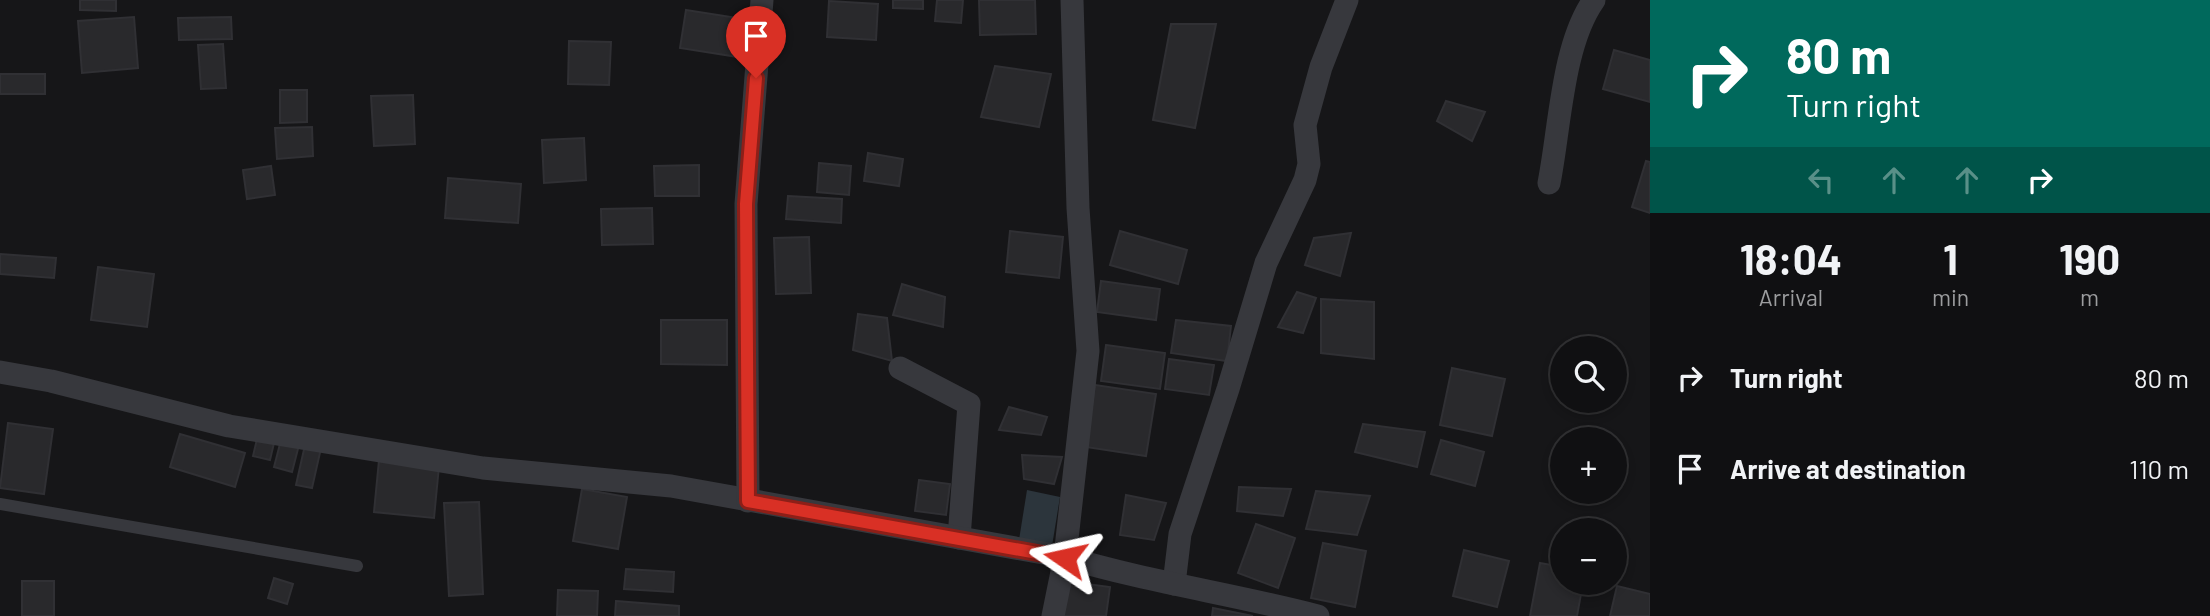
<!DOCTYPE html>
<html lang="en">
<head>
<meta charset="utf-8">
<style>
	:root { --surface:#101012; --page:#1e1e20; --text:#f1f3f6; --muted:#9c9d9f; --line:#303032 }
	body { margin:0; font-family:Barlow,sans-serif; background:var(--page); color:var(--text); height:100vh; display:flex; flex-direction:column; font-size:26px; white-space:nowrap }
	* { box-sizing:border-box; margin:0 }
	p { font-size:23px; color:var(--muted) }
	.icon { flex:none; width:38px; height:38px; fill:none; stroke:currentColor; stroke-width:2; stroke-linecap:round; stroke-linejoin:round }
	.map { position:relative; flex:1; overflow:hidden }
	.panel { display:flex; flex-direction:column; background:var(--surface); width:560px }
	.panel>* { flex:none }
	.guide { background:#00695c; color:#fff; overflow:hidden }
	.buttons { position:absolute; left:1550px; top:336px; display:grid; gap:14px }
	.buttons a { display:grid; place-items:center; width:77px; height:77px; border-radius:50%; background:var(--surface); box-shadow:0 4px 10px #0003,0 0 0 2px var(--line); font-size:35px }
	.pin { position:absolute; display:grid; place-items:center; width:60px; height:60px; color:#fff; margin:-72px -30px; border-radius:50% 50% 50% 0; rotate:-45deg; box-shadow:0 0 7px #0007 }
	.pin .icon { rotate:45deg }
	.me { position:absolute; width:77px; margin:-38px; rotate:281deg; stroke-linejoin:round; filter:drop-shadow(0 0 5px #0008) }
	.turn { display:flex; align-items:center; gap:24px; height:147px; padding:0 21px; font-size:32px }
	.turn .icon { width:91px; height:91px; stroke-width:2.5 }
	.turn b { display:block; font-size:49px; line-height:60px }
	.lanes { display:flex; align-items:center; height:66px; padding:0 21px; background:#0003; justify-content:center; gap:35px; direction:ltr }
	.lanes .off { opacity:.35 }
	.eta { display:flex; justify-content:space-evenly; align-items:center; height:119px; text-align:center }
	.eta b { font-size:42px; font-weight:700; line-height:49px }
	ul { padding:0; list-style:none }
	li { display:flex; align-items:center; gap:21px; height:91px; padding:0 21px }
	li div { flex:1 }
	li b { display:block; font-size:26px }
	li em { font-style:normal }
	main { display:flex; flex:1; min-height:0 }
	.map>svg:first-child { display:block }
	.water { fill:#2c353c }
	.building { fill:#29292c; stroke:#303034; stroke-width:2 }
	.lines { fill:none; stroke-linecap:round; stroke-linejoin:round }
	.service { stroke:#37383d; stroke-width:12 }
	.minor { stroke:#37383d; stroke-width:23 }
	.route-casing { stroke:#8d1f18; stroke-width:18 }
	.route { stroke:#d93025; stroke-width:12 }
</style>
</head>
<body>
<main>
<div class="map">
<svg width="1650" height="616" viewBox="0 0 1650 616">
	<rect width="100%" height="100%" fill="#161618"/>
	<!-- water -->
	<path class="water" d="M1027,490L1060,497L1052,546L1019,540Z"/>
	<!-- building -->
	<g class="building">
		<path d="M80,0H116V11L80,10Z"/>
		<path d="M893,0H923V9L893,8Z"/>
		<path d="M937,0H963L961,23L935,21Z"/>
		<path d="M979,0H1035L1036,34L980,35Z"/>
		<path d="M829,1L878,4L876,40L827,37Z"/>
		<path d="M686,10L744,19L738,57L680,48Z"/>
		<path d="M134,17L138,68L82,73L78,21Z"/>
		<path d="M231,17L232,39L179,40L178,18Z"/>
		<path d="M1171,24H1216L1195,128L1153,120Z"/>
		<path d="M569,41L611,42L609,85L568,84Z"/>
		<path d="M223,44L226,88L201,89L198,45Z"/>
		<path d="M1614,50L1650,60V102L1603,89Z"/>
		<path d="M995,66L1051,74L1039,127L981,117Z"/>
		<rect x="0" y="74" width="45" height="20"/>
		<path d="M280,90H307V122L280,123Z"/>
		<path d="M413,95L415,144L374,146L371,96Z"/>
		<path d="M1446,101L1485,112L1472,141L1437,121Z"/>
		<path d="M312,127L313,156L277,159L275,128Z"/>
		<path d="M584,138L586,180L544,183L542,140Z"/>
		<path d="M868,153L903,159L899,186L864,181Z"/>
		<path d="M1646,161L1650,162V213L1632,207Z"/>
		<path d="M819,163L851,166L849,195L817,192Z"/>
		<path d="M699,165V196H655L654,166Z"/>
		<path d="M271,166L275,195L247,199L243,170Z"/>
		<path d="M448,178L521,184L518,223L445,218Z"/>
		<path d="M788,196L842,199L841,223L786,219Z"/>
		<path d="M652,208L653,244L602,245L601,209Z"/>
		<path d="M1010,231L1063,237L1059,278L1006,272Z"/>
		<path d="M1120,231L1187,250L1178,284L1110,265Z"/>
		<path d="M1351,233L1340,276L1305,265L1314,238Z"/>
		<path d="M809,237L811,293L776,294L774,238Z"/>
		<path d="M0,254L56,258L54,278L0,274Z"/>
		<path d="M98,267L154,274L147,327L91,320Z"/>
		<path d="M1101,281L1160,289L1156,320L1097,312Z"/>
		<path d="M902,284L945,297L943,327L893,315Z"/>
		<path d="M1297,292L1316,298L1303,333L1278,327Z"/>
		<path d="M1321,299L1374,302V359L1321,353Z"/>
		<path d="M858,314L887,318L892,361L853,350Z"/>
		<path d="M661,320H727V365L661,364Z"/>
		<path d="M1176,320L1231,326L1227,361L1171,353Z"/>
		<path d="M1106,345L1165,353L1160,389L1101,381Z"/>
		<path d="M1169,359L1214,365L1209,395L1165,389Z"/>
		<path d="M1452,368L1505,379L1492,436L1440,425Z"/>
		<path d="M1095,385L1156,394L1146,456L1086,447Z"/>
		<path d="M1009,407L1047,417L1041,435L999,430Z"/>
		<path d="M8,423L53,429L44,494L0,488Z"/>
		<path d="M1363,424L1425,432L1417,467L1355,452Z"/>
		<path d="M180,434L245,453L235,487L170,467Z"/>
		<path d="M257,439L274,443L270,460L253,456Z"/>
		<path d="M281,440L299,445L292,472L274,467Z"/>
		<path d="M1441,440L1484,452L1475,486L1431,474Z"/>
		<path d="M305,445L321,448L312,488L296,485Z"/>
		<path d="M1022,455L1062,457L1054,484L1024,479Z"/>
		<path d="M379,460L439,466L434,518L374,512Z"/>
		<path d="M919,480L950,484L946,515L915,511Z"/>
		<path d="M1239,487L1291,489L1283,516L1237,511Z"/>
		<path d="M582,489L627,497L618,549L573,541Z"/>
		<path d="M1316,491L1370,496L1357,535L1306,529Z"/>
		<path d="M1126,495L1166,503L1154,540L1120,535Z"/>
		<path d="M479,502L483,594L449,596L444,503Z"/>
		<path d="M1256,524L1295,538L1278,588L1238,573Z"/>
		<path d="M1323,543L1366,551L1355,607L1311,598Z"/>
		<path d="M1464,550L1509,561L1497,607L1453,596Z"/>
		<path d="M1540,563L1563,567V583H1583L1577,616H1530Z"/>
		<path d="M626,569L674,572L673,592L624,589Z"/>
		<path d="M274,578L293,584L287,604L268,598Z"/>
		<rect x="22" y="581" width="32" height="35"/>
		<path d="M1064,581L1110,587L1106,616H1059Z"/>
		<path d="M1617,586L1650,594V616H1610Z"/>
		<path d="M558,590L598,591L597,616H557Z"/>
		<path d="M616,601L679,606V616H615Z"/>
		<path d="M1213,608L1253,616H1212Z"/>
	</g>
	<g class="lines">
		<!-- service -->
		<path class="service" d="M0,504L357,566"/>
		<!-- minor -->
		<g class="minor">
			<path d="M1549,183C1560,128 1562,45 1594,0"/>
			<path d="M900,368L969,404L959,538"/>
			<path d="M0,372L51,381L229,426L483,468L671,486L1065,557L1088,351L1078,208L1072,0"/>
			<path d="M748,501L746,204L762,0"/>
			<path d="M1174,584L1180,534L1228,389L1266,263L1305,180L1309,164L1305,125L1321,67L1347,0"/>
			<path d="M1053,616L1065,557C1148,582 1234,594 1318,616"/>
		</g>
	</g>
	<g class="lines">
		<defs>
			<path id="route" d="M756,78L746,204L748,501L1065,558"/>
		</defs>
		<!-- route casing -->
		<use href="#route" class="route-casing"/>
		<!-- route -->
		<use href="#route" class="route"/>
	</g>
</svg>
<div class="buttons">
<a><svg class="icon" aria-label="search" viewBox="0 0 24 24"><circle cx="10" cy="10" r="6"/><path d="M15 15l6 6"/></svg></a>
<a>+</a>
<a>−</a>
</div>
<div class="pin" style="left:756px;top:78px;background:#d93025"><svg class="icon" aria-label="arrive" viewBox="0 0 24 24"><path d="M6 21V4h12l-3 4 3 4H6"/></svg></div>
<svg class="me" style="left:1065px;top:558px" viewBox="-20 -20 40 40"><path d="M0-17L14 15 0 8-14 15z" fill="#d93025" stroke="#fff" stroke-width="4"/></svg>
</div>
<section class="panel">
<div class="guide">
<div class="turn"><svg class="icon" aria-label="right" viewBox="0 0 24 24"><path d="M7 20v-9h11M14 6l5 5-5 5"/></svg><div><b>80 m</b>Turn right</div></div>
<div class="lanes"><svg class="icon off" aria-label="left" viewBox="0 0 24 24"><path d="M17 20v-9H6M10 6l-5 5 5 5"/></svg><svg class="icon off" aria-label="ahead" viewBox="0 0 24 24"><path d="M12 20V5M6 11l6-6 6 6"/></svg><svg class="icon off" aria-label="ahead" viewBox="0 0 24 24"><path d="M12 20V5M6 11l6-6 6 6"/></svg><svg class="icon" aria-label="right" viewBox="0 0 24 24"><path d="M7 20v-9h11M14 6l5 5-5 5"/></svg></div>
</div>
<div class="eta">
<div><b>18:04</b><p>Arrival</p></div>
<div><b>1</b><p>min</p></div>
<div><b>190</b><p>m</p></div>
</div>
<ul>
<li><svg class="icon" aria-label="right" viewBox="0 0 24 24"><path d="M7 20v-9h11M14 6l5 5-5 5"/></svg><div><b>Turn right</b></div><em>80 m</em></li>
<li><svg class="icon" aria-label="arrive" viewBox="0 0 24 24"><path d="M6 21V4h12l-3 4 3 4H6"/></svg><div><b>Arrive at destination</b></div><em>110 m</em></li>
</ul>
</section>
</main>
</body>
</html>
